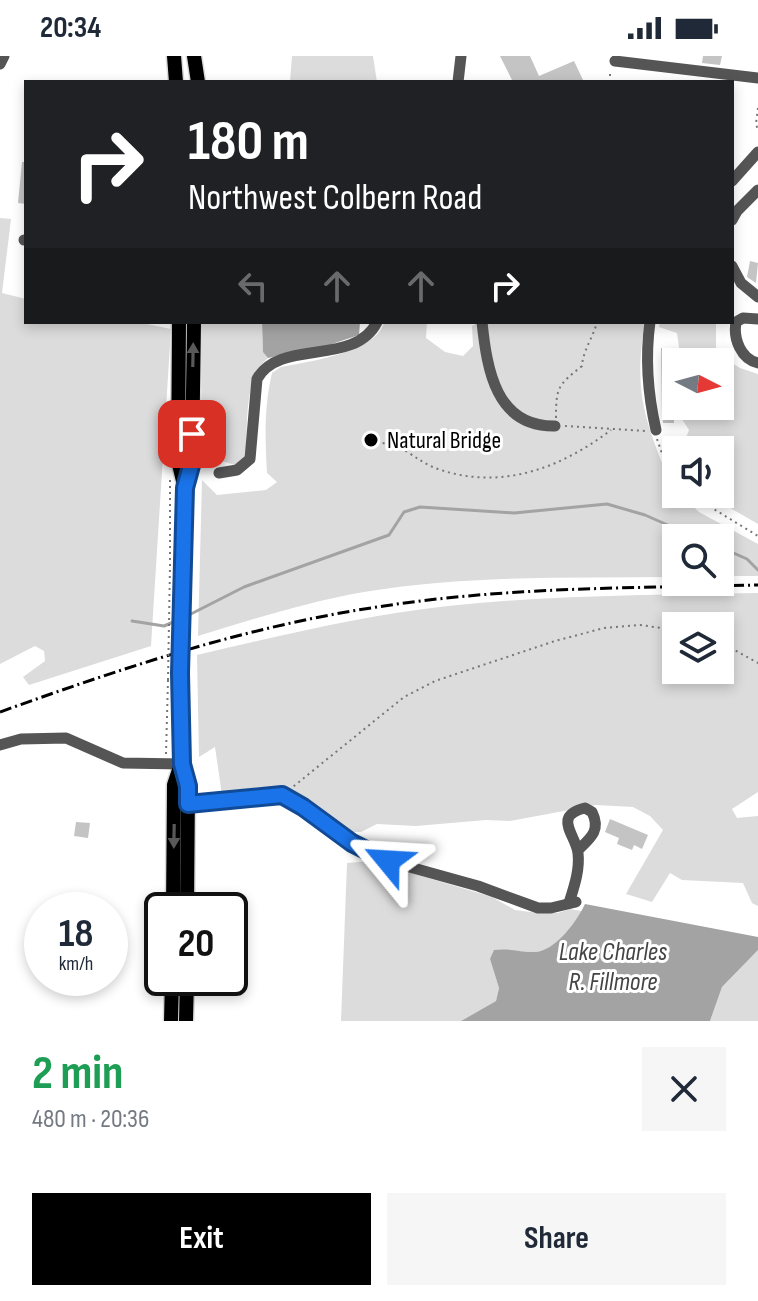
<!DOCTYPE html>
<html lang="en">
<head>
<meta charset="utf-8">
<style>
	:root { --surface:#fff; --page:#f6f6f7; --text:#1f2937; --muted:#747a83; --accent:#000 }
	body { margin:0; font-family:"Sofia Sans Condensed",sans-serif; background:var(--page); color:var(--text); height:100vh; display:flex; flex-direction:column; font-size:30px; white-space:nowrap }
	* { box-sizing:border-box; margin:0 }
	p { font-size:26px; color:var(--muted) }
	.icon { flex:none; width:44px; height:44px; fill:none; stroke:currentColor; stroke-width:2; stroke-linecap:round; stroke-linejoin:round }
	.map { position:relative; height:965px; overflow:hidden }
	.drawer { display:flex; flex-direction:column; background:var(--surface); flex:1 }
	.drawer>* { flex:none }
	.guide { position:absolute; left:24px; top:24px; width:710px; height:244px; border-radius:0px; box-shadow:0 4px 12px #0003; background:#202124; color:#fff; overflow:hidden }
	.needle { width:52px; rotate:96deg }
	.fabs { position:absolute; left:662px; top:292px; display:grid; gap:16px }
	.fabs a { display:grid; place-items:center; width:72px; height:72px; border-radius:0px; background:var(--surface); box-shadow:0 4px 12px #0003; font-size:40px }
	.speed { position:absolute; left:24px; top:836px; display:flex; gap:16px; font-size:40px; font-weight:700; text-align:center }
	.speed>* { display:grid; place-content:center; width:104px; height:104px; border-radius:50%; background:var(--surface); box-shadow:0 4px 12px #0003; line-height:1 }
	.speed small { font-size:20px; font-weight:400 }
	.speed .limit { border:4px solid #111; border-radius:12px; background:#fff; color:#111 }
	.pin { position:absolute; display:grid; place-items:center; width:68px; height:68px; color:#fff; margin:-34px; border-radius:16px; box-shadow:0 4px 12px #0006 }
	.me { position:absolute; width:88px; margin:-44px; rotate:297deg; stroke-linejoin:round; filter:drop-shadow(0 0 6px #0008) }
	.turn { display:flex; align-items:center; gap:28px; height:168px; padding:0 32px; font-size:36px }
	.turn .icon { width:104px; height:104px; stroke-width:2.5 }
	.turn b { display:block; font-size:56px; line-height:68px }
	.lanes { display:flex; align-items:center; height:76px; padding:0 32px; background:#0003; justify-content:center; gap:40px; direction:ltr }
	.lanes .off { opacity:.35 }
	.round { display:grid; place-items:center; flex:none; width:84px; height:84px; border-radius:0px; background:var(--page) }
	.headline { display:flex; align-items:center; justify-content:space-between; height:136px; padding:0 32px }
	h1 { font-size:48px; font-weight:700; line-height:60px; color:#1e9e55 }
	.primary-button { display:flex; gap:16px; margin-top:auto; padding:16px 32px }
	.primary-button a { flex:1; height:92px; border-radius:0px; background:var(--accent); color:#fff; font-size:32px; font-weight:700; line-height:92px; text-align:center }
	.primary-button a+a { background:var(--page); color:var(--text) }
	.status { display:flex; justify-content:space-between; align-items:center; height:56px; padding:0 40px; background:var(--surface); direction:ltr }
	.status svg { height:22px; fill:currentColor }
	.map>svg:first-child { display:block }
	.green { fill:#dcdcdc; fill-rule:evenodd }
	.water { fill:#a3a3a3 }
	.lines { fill:none; stroke-linecap:round; stroke-linejoin:round }
	.stream { stroke:#a3a3a3; stroke-width:3 }
	.building { fill:#c4c4c4 }
	.major-casing { stroke:#dbdbdb; stroke-width:17 }
	.path { stroke:#777; stroke-width:2; stroke-dasharray:2 4; stroke-linecap:butt }
	.minor { stroke:#555; stroke-width:11 }
	.major { stroke:#000; stroke-width:14 }
	.rail { stroke:#000; stroke-width:3; stroke-dasharray:12 4 2 4; stroke-linecap:butt }
	.major-bridge-casing { stroke:#dbdbdb; stroke-width:17; stroke-linecap:butt }
	.path-bridge { stroke:#777; stroke-width:2; stroke-dasharray:2 4; stroke-linecap:butt }
	.major-bridge { stroke:#000; stroke-width:14 }
	.oneway { fill:#595959 }
	.route-casing { stroke:#114b97; stroke-width:20 }
	.route { stroke:#1a73e8; stroke-width:14 }
	.poi-dot { fill:#000; stroke:#fff; stroke-width:3 }
	.labels { text-anchor:middle; stroke-width:6; stroke-linejoin:round; paint-order:stroke }
	.poi-label { font-size:24px; fill:#000; stroke:#fff; text-anchor:start }
	.water-label { font-size:26px; font-style:italic; fill:#444; stroke:#fff }
</style>
</head>
<body>
<div class="status"><b>20:34</b><svg viewBox="0 0 49 12"><path d="M0 12V9h3v3zM5 12V6h3v6zM10 12V3h3v9zM15 12V0h3v12zM26 1h20v11H26zM47 4h2v5h-2z"/></svg></div>
<div class="map">
<svg width="758" height="965" viewBox="0 0 758 965">
	<rect width="100%" height="100%" fill="#fff"/>
	<!-- green -->
	<g class="green">
		<path d="M292,0H373L377,26H290Z"/>
		<path d="M0,162L11,163L2,237L26,243V266H137L171,273L151,590L29,629L23,621L45,605L44,595L35,590L0,608Z"/>
		<path d="M202,266H262L263,295L268,302C243,324 248,368 246,399L235,409L222,405L201,389Z"/>
		<path d="M384,266H427L426,282L445,296L463,300L473,290L472,270L479,266H645C633,337 645,365 671,429L676,438H680L699,456L758,488V520H720V482H676V521C572,522 467,519 364,536C307,546 253,563 198,580L202,424L217,439L266,434L277,426L267,417C265,383 264,351 272,317L281,311C307,306 378,296 384,266Z"/>
		<path d="M660,266H716V297L740,312L758,318V468L706,438H720V394H681L689,374L680,360V350H720V306H681L677,277L659,271Z"/>
		<path d="M758,537V736L732,753L737,762L758,760V850L752,847L743,827L682,824L670,817L652,846L626,838L663,774L650,760L633,751L596,749L510,765L486,764L416,770L377,768L361,776H350L310,746L272,734L222,739L215,691L199,701L197,599C280,580 363,559 448,550C551,539 655,539 758,537ZM676,570H720V614H676Z"/>
		<path d="M371,805L492,841L515,854L538,857H558L570,853L582,855C573,871 554,897 534,896C508,896 516,890 490,903L499,932L496,945L461,965H341L347,807Z"/>
		<path d="M758,894V965H710L722,931Z"/>
	</g>
	<!-- water -->
	<g class="water">
		<path d="M262,266H360L359,279L323,291L268,302L263,296Z"/>
		<path d="M585,848L758,881V894L722,931L710,965H461L496,945L499,932L490,903L494,894C509,892 520,896 534,896C555,896 577,865 585,848Z"/>
	</g>
	<g class="lines">
		<!-- stream -->
		<g class="stream">
			<path d="M720,491L747,503L758,514"/>
			<path d="M185,561L244,531L389,479L404,456L420,451L514,457L607,448L645,459L697,482"/>
			<path d="M132,565L164,570L178,564"/>
		</g>
	</g>
	<!-- building -->
	<g class="building">
		<path d="M500,0H530L539,20L574,5L584,26H513Z"/>
		<path d="M703,0H722L720,9L702,7Z"/>
		<path d="M22,106H26V148L18,147Z"/>
		<path d="M750,205L758,207L756,227L747,221Z"/>
		<path d="M661,292H674V367H663L662,359Z"/>
		<path d="M610,763L648,779L642,793L634,789L632,794L617,788L619,782L605,776Z"/>
		<path d="M76,766L90,767L88,782L74,780Z"/>
	</g>
	<g class="lines">
		<defs>
			<g id="major">
				<path d="M174,0L176,26"/>
				<path d="M194,0L198,26"/>
				<path d="M179,266L178,404L184,429"/>
				<path d="M183,510L185,432L192,406L194,266"/>
				<path d="M180,617L182,708L188,730L187,854"/>
				<path d="M173,854L174,729L181,708"/>
				<path d="M171,965L172,922"/>
				<path d="M186,965L187,922"/>
			</g>
		</defs>
		<!-- major casing -->
		<use href="#major" class="major-casing"/>
		<!-- path -->
		<g class="path">
			<path d="M610,26V15"/>
			<path d="M758,52L756,67L758,75"/>
			<path d="M556,362C556,331 558,329 582,310C583,294 593,282 597,266"/>
			<path d="M565,370L646,375"/>
			<path d="M657,383L666,409L676,426"/>
			<path d="M371,384C383,387 396,390 406,395C417,402 426,409 438,413C501,435 561,412 611,374"/>
			<path d="M689,438L758,480"/>
			<path d="M170,510V423"/>
			<path d="M720,586L758,607"/>
			<path d="M166,698L168,624"/>
			<path d="M289,734L404,641L435,625L555,585L604,572L640,569L676,574"/>
		</g>
		<!-- minor -->
		<g class="minor">
			<path d="M615,5L758,22"/>
			<path d="M0,8L4,0"/>
			<path d="M458,26L461,0"/>
			<path d="M732,125L758,96"/>
			<path d="M732,164L737,155L758,134"/>
			<path d="M24,184H26"/>
			<path d="M732,210L741,227L758,241"/>
			<path d="M758,263L743,262L736,266C733,283 741,303 758,307"/>
			<path d="M482,266C487,314 496,371 555,370"/>
			<path d="M650,266C645,302 648,339 656,374"/>
			<path d="M219,417L237,414L250,403L257,323C280,282 355,311 377,266"/>
			<path d="M0,689L21,683L66,682L123,707L182,708"/>
			<path d="M188,748L282,739L303,751L352,787L388,805L478,830L538,852H551L576,846"/>
			<path d="M569,847C574,831 580,814 578,797C576,779 552,760 585,752L592,756C601,774 591,782 578,794"/>
		</g>
		<!-- major -->
		<use href="#major" class="major"/>
		<!-- rail -->
		<path class="rail" d="M0,656C125,611 251,569 384,550C508,531 633,532 758,529"/>
		<defs>
			<path id="major-bridge" d="M180,617L183,510"/>
		</defs>
		<!-- major-bridge casing -->
		<use href="#major-bridge" class="major-bridge-casing"/>
		<!-- path-bridge -->
		<path class="path-bridge" d="M168,624L170,510"/>
		<!-- major-bridge -->
		<use href="#major-bridge" class="major-bridge"/>
	</g>
	<!-- one-way arrows -->
	<defs><path id="oneway-solid" d="M-6-.8H1V-3.2L6.5 0L1 3.2V.8H-6Z" transform="scale(2)"/></defs>
	<g class="oneway">
		<use href="#oneway-solid" transform="translate(193 299) rotate(-89)"/>
		<use href="#oneway-solid" transform="translate(174 780) rotate(91)"/>
	</g>
	<g class="lines">
		<defs>
			<path id="route" d="M192,378V406L185,432L180,617L182,708L188,730V748L282,739L303,751L352,787L388,805"/>
		</defs>
		<!-- route casing -->
		<use href="#route" class="route-casing"/>
		<!-- route -->
		<use href="#route" class="route"/>
	</g>
	<!-- markers -->
	<circle class="poi-dot" cx="371" cy="384" r="8"/>
	<g class="labels">
		<!-- poi labels -->
		<g class="poi-label">
			<text x="387" y="392">Natural Bridge</text>
		</g>
		<!-- water labels -->
		<g class="water-label">
			<text x="613" y="904">Lake Charles<tspan x="613" dy="30">R. Fillmore</tspan></text>
		</g>
	</g>
</svg>
<div class="fabs">
<a><svg class="needle" viewBox="-14 -14 28 28"><path d="M0-13l5 13h-10z" fill="#e53935"/><path d="M0 13l5-13h-10z" fill="#747a83"/></svg></a>
<a><svg class="icon" aria-label="sound" viewBox="0 0 24 24"><path d="M4 9h4l5-4v14l-5-4H4zM17 9q2 3 0 6"/></svg></a>
<a><svg class="icon" aria-label="search" viewBox="0 0 24 24"><circle cx="10" cy="10" r="6"/><path d="M15 15l6 6"/></svg></a>
<a><svg class="icon" aria-label="layers" viewBox="0 0 24 24"><path d="M12 4l9 5-9 5-9-5zM3 14l9 5 9-5"/></svg></a>
</div>
<div class="speed"><div>18<small>km/h</small></div><div class="limit">20</div></div>
<div class="pin" style="left:192px;top:378px;background:#d93025"><svg class="icon" aria-label="arrive" viewBox="0 0 24 24"><path d="M6 21V4h12l-3 4 3 4H6"/></svg></div>
<svg class="me" style="left:388px;top:805px" viewBox="-20 -20 40 40"><path d="M0-17L14 15 0 8-14 15z" fill="#1a73e8" stroke="#fff" stroke-width="4"/></svg>
<div class="guide">
<div class="turn"><svg class="icon" aria-label="right" viewBox="0 0 24 24"><path d="M7 20v-9h11M14 6l5 5-5 5"/></svg><div><b>180 m</b>Northwest Colbern Road</div></div>
<div class="lanes"><svg class="icon off" aria-label="left" viewBox="0 0 24 24"><path d="M17 20v-9H6M10 6l-5 5 5 5"/></svg><svg class="icon off" aria-label="ahead" viewBox="0 0 24 24"><path d="M12 20V5M6 11l6-6 6 6"/></svg><svg class="icon off" aria-label="ahead" viewBox="0 0 24 24"><path d="M12 20V5M6 11l6-6 6 6"/></svg><svg class="icon" aria-label="right" viewBox="0 0 24 24"><path d="M7 20v-9h11M14 6l5 5-5 5"/></svg></div>
</div>
</div>
<section class="drawer">
<div class="headline"><div><h1>2 min</h1><p>480 m · 20:36</p></div><a class="round"><svg class="icon" aria-label="close" viewBox="0 0 24 24"><path d="M6 6l12 12M18 6L6 18"/></svg></a></div>
<div class="primary-button"><a>Exit</a><a>Share</a></div>
</section>
</body>
</html>
